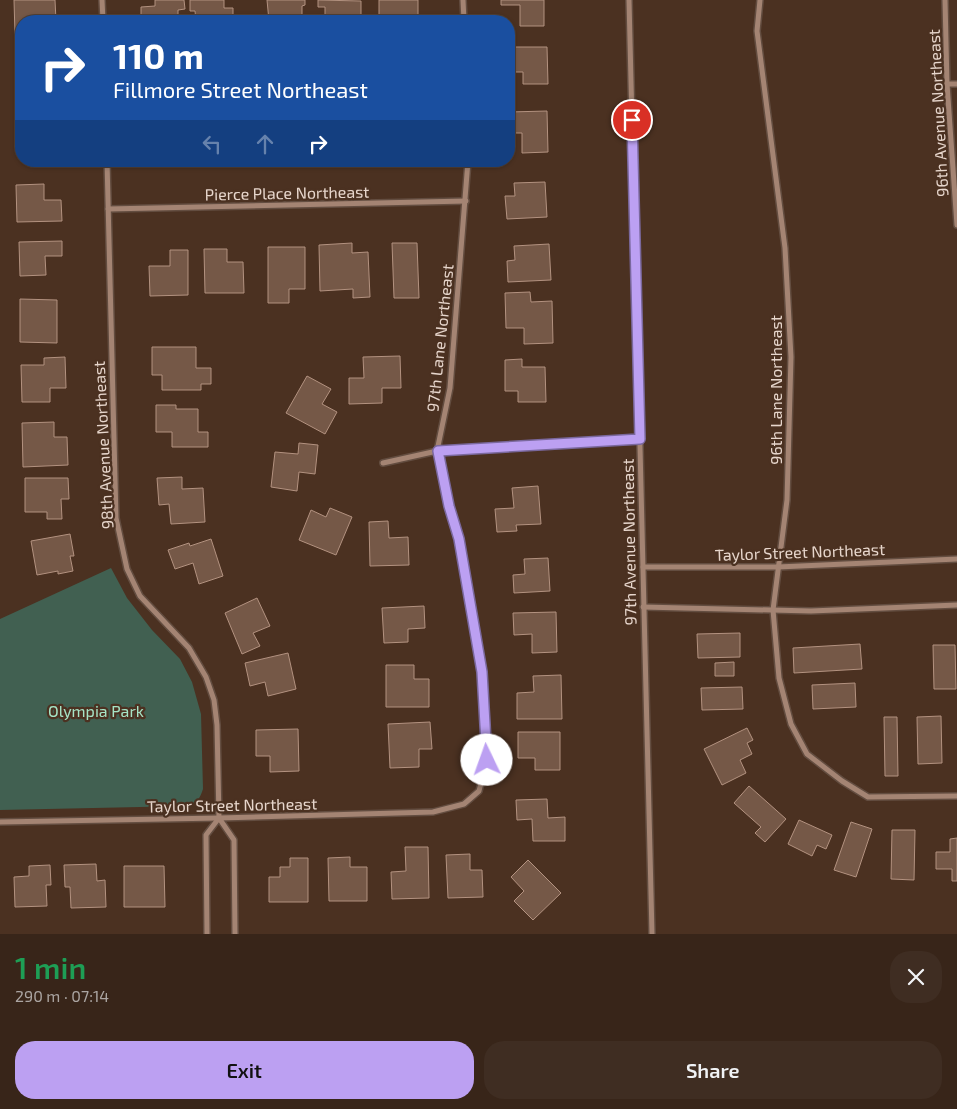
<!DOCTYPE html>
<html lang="en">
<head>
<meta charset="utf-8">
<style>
	:root { --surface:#382519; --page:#3f2d22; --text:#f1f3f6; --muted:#aba5a2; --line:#524238; --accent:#bca0f2 }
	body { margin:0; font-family:"Exo 2",sans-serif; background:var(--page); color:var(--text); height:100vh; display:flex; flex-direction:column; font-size:19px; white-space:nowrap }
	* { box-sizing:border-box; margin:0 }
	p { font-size:16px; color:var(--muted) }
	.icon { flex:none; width:28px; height:28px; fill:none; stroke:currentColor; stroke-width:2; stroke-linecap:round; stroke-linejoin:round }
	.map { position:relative; height:934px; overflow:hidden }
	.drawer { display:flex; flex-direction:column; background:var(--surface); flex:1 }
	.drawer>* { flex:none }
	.banner { position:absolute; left:15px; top:15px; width:500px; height:152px; border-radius:20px; box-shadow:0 1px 4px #0004,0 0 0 1px var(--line); background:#1a4fa0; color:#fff; overflow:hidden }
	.pin { position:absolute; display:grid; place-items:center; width:42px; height:42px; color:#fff; margin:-21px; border:2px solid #fff; border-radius:50%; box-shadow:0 1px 5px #0007 }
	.me { position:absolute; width:55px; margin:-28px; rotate:357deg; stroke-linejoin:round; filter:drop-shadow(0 0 4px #0008) }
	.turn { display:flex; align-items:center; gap:18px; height:105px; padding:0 15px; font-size:22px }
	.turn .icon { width:65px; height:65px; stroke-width:2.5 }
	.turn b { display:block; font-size:35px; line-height:42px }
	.lanes { display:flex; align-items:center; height:48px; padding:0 15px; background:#0003; justify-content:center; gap:25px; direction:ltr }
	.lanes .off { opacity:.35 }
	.round { display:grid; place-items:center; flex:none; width:52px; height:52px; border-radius:20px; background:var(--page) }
	.overview { display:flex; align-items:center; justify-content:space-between; height:85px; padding:0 15px }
	h1 { font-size:30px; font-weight:600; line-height:38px; color:#1e9e55 }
	.button { display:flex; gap:10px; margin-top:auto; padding:10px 15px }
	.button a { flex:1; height:58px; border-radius:20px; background:var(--accent); color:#111; font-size:20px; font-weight:600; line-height:58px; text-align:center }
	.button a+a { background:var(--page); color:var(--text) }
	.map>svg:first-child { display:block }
	.green { fill:#416051 }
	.building { fill:#755847; stroke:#b39280 }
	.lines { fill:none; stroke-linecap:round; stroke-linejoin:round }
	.minor-casing { stroke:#634d40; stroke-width:8 }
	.minor { stroke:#a48473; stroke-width:5 }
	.route-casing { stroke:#7a689d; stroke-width:12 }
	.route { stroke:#bca0f2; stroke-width:9 }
	.labels { text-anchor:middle; stroke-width:4.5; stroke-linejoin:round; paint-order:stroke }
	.street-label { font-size:16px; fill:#e7d6cc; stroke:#4b3121 }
	.park-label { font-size:16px; fill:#a6e4c6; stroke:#4b3121 }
</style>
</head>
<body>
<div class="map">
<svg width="957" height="934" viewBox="0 0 957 934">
	<rect width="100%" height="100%" fill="#4b3121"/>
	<!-- green -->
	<path class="green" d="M111,568L127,598L152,630L180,659L192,682L201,714L203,789C200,798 197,804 187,806L0,810V619Z"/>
	<!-- building -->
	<g class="building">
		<path d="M14,0H55L56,21H21V34L15,35Z"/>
		<path d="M155,0H184L185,9L178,10V21H141V7L155,6Z"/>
		<path d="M190,0H224V8H233V21H196L195,11H190Z"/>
		<path d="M267,0H305V5L302,6V21H269Z"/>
		<path d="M318,0L361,1V21H325V7H318Z"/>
		<rect x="379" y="0" width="39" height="21"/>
		<path d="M501,0H544V26H520V5H501Z"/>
		<path d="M509,47H547L548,84H523V72H509Z"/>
		<path d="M16,58H21V93H17Z"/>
		<path d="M547,111L548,152L522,153V133H509V112Z"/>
		<path d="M15,113H21V150H16Z"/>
		<path d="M161,161H186V163L162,165Z"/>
		<path d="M545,182L547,217L507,219L505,196H515L514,183Z"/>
		<path d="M44,184V200H61L62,221L17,222L16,185Z"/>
		<path d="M62,241V256H45L46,275L20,276L19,242Z"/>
		<path d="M352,243V253L368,252L370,297L353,298V289L320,291L319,245Z"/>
		<path d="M392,243H417L419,298H394Z"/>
		<path d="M549,244L551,280L508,282L507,261L515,260L514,246Z"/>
		<path d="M268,247H305V289H289V303H268Z"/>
		<path d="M204,249H227V262H243L244,293H205Z"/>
		<path d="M170,250H188V295L150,296L149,266H170Z"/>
		<path d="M530,292L531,302L552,301L553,343L524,344V328H506L505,293Z"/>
		<path d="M20,299L57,300V343L20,342Z"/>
		<path d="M152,347H196V368H211V384H201V390H162V375H152Z"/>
		<path d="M400,356L401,388H382V403L349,404V378H364L363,357Z"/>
		<path d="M65,357L66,388H50V402H22L21,365H44V358Z"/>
		<path d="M522,359V367H545L546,402H518V391H505V360Z"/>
		<path d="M307,376L331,389L322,404L337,412L325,434L286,413Z"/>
		<path d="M156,405H176V409H198V432H208V447H172V432H156Z"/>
		<path d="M54,422V437H67L68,465L23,467L22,423Z"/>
		<path d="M299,443L318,445L315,474L299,472L297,491L271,487L275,452L298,454Z"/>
		<path d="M182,477V489L203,488L205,522L171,524L169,504L159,505L157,478Z"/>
		<path d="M25,478H68L69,499H61L62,519H47V512H25Z"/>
		<path d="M538,486L541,524L516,525L517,531L497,532L495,509L514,508L512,488Z"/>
		<path d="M330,508L352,517L336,555L299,540L311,510L326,517Z"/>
		<path d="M388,521L389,538L408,537L409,565L370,566L369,522Z"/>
		<path d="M70,534L74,556H70L73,571L58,574V571L37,575L31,541Z"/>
		<path d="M211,539L223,576L199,584L193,563L175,569L168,550L189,543L190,546Z"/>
		<path d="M548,558L550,591L514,593L513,575L525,574L524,559Z"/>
		<path d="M257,598L270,626L253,633L260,646L242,654L225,613Z"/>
		<path d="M424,606L425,628L408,629V642L384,643L382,608Z"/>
		<path d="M556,612L557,652L532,653V634L514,635L513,613Z"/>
		<path d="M740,633V657L698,658L697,634Z"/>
		<path d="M860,644L862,669L794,673L793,648Z"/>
		<path d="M933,645H955L956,689H934Z"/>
		<path d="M288,653L296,689L268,696L265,682L250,686L245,663Z"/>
		<path d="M734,662V676H715V663Z"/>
		<path d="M386,665H414V679H429V707H386Z"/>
		<path d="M561,675L562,719H517V693L534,692L533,676Z"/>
		<path d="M855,683L856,707L813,709L812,685Z"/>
		<path d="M742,687L743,709L702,710L701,688Z"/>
		<path d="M941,716L942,763L918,764L917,717Z"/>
		<path d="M884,717H897L898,776H885Z"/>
		<path d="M430,722L432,749H419V767L390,768L388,724Z"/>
		<path d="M747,728L753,740L747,743L752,754L740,760L746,773L722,785L704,749Z"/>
		<path d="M298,729L299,771L270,772V756H256V730Z"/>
		<path d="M518,732H560V770H535V758H518Z"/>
		<path d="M749,786L786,819L765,842L755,833L761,827L734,803Z"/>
		<path d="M547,799L548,818L565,817V841H533L532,819L517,820L516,800Z"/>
		<path d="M799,820L832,835L826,849L817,845L812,856L788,844Z"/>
		<path d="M851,822L872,829L856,877L834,870Z"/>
		<path d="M892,830H915L914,880L891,879Z"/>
		<path d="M957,838V881H952V869H936V852H950V839Z"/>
		<path d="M405,847H428L429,898L392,899L391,872L406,871Z"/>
		<path d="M470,854V870H482L483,897L448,898L446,855Z"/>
		<path d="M350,857V867H367V901H329L328,858Z"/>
		<path d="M290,858H308V902H269V877H280V867H290Z"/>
		<path d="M528,860L561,893L533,920L514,901L524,891L511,877Z"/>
		<path d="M96,864L97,881L105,880L106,907L71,908L70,887H65L64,865Z"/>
		<path d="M50,865L51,885H46L47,906L15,907L14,877L29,876V866Z"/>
		<path d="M124,866H164L165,907H124Z"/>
	</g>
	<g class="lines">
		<defs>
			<g id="minor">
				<path d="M102,0L103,21"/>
				<path d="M463,0L464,21"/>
				<path d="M629,0L652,934"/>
				<path d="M760,0L757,31L785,248L791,357L787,500L773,610L779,678L791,724L807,754L842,781L868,797L957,796"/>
				<path d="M945,0L947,84L957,225"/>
				<path d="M947,84H957"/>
				<path d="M107,161L116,518L127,569L140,596L189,648L206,677L214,700L217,725L219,818L234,840L235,934"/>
				<path d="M108,209L466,201"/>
				<path d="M383,463L437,451L640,439"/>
				<path d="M643,567H778L957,559"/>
				<path d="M643,607L811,611L957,605"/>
				<path d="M0,822L219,818L433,812L464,804L479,791L487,760L482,671L459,539L449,506L437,451L450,388L468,161"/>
				<path d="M207,934L206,835L219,818"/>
			</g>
		</defs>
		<!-- minor casing -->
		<use href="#minor" class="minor-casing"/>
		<!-- minor -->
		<use href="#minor" class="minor"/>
	</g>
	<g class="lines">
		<defs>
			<path id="route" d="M487,760L482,672L459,539L449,506L438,451L640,439L632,120"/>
		</defs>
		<!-- route casing -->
		<use href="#route" class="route-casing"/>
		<!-- route -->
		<use href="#route" class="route"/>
	</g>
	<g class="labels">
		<!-- street labels -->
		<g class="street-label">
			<text transform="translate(938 113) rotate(-93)" y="6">96th Avenue Northeast</text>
			<text transform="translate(287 193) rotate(-1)" y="6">Pierce Place Northeast</text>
			<text transform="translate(440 338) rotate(-84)" y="6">97th Lane Northeast</text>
			<text transform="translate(776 390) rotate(-90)" y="6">96th Lane Northeast</text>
			<text transform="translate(103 445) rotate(-93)" y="6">98th Avenue Northeast</text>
			<text transform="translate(629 542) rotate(-91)" y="6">97th Avenue Northeast</text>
			<text transform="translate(800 552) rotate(-2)" y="6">Taylor Street Northeast</text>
			<text transform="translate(232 805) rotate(-1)" y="6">Taylor Street Northeast</text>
		</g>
		<!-- park labels -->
		<g class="park-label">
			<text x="96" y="717">Olympia Park</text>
		</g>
	</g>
</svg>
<div class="pin" style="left:632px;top:120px;background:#d93025"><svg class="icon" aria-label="arrive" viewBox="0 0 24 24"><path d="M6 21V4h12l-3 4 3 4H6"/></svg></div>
<svg class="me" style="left:487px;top:760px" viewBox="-20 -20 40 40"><circle r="19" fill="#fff"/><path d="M0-13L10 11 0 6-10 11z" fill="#bca0f2"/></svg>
<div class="banner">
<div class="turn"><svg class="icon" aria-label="right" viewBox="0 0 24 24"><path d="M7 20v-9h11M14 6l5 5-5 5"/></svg><div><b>110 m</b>Fillmore Street Northeast</div></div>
<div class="lanes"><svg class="icon off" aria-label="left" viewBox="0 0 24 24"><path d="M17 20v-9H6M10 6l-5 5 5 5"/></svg><svg class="icon off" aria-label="ahead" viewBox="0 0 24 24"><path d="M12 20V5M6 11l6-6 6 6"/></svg><svg class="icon" aria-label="right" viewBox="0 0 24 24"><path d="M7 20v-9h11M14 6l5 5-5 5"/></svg></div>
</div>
</div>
<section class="drawer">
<div class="overview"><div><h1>1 min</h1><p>290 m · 07:14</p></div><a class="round"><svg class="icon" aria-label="close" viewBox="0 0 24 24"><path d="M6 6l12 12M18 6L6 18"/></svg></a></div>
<div class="button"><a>Exit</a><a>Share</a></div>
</section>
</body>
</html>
